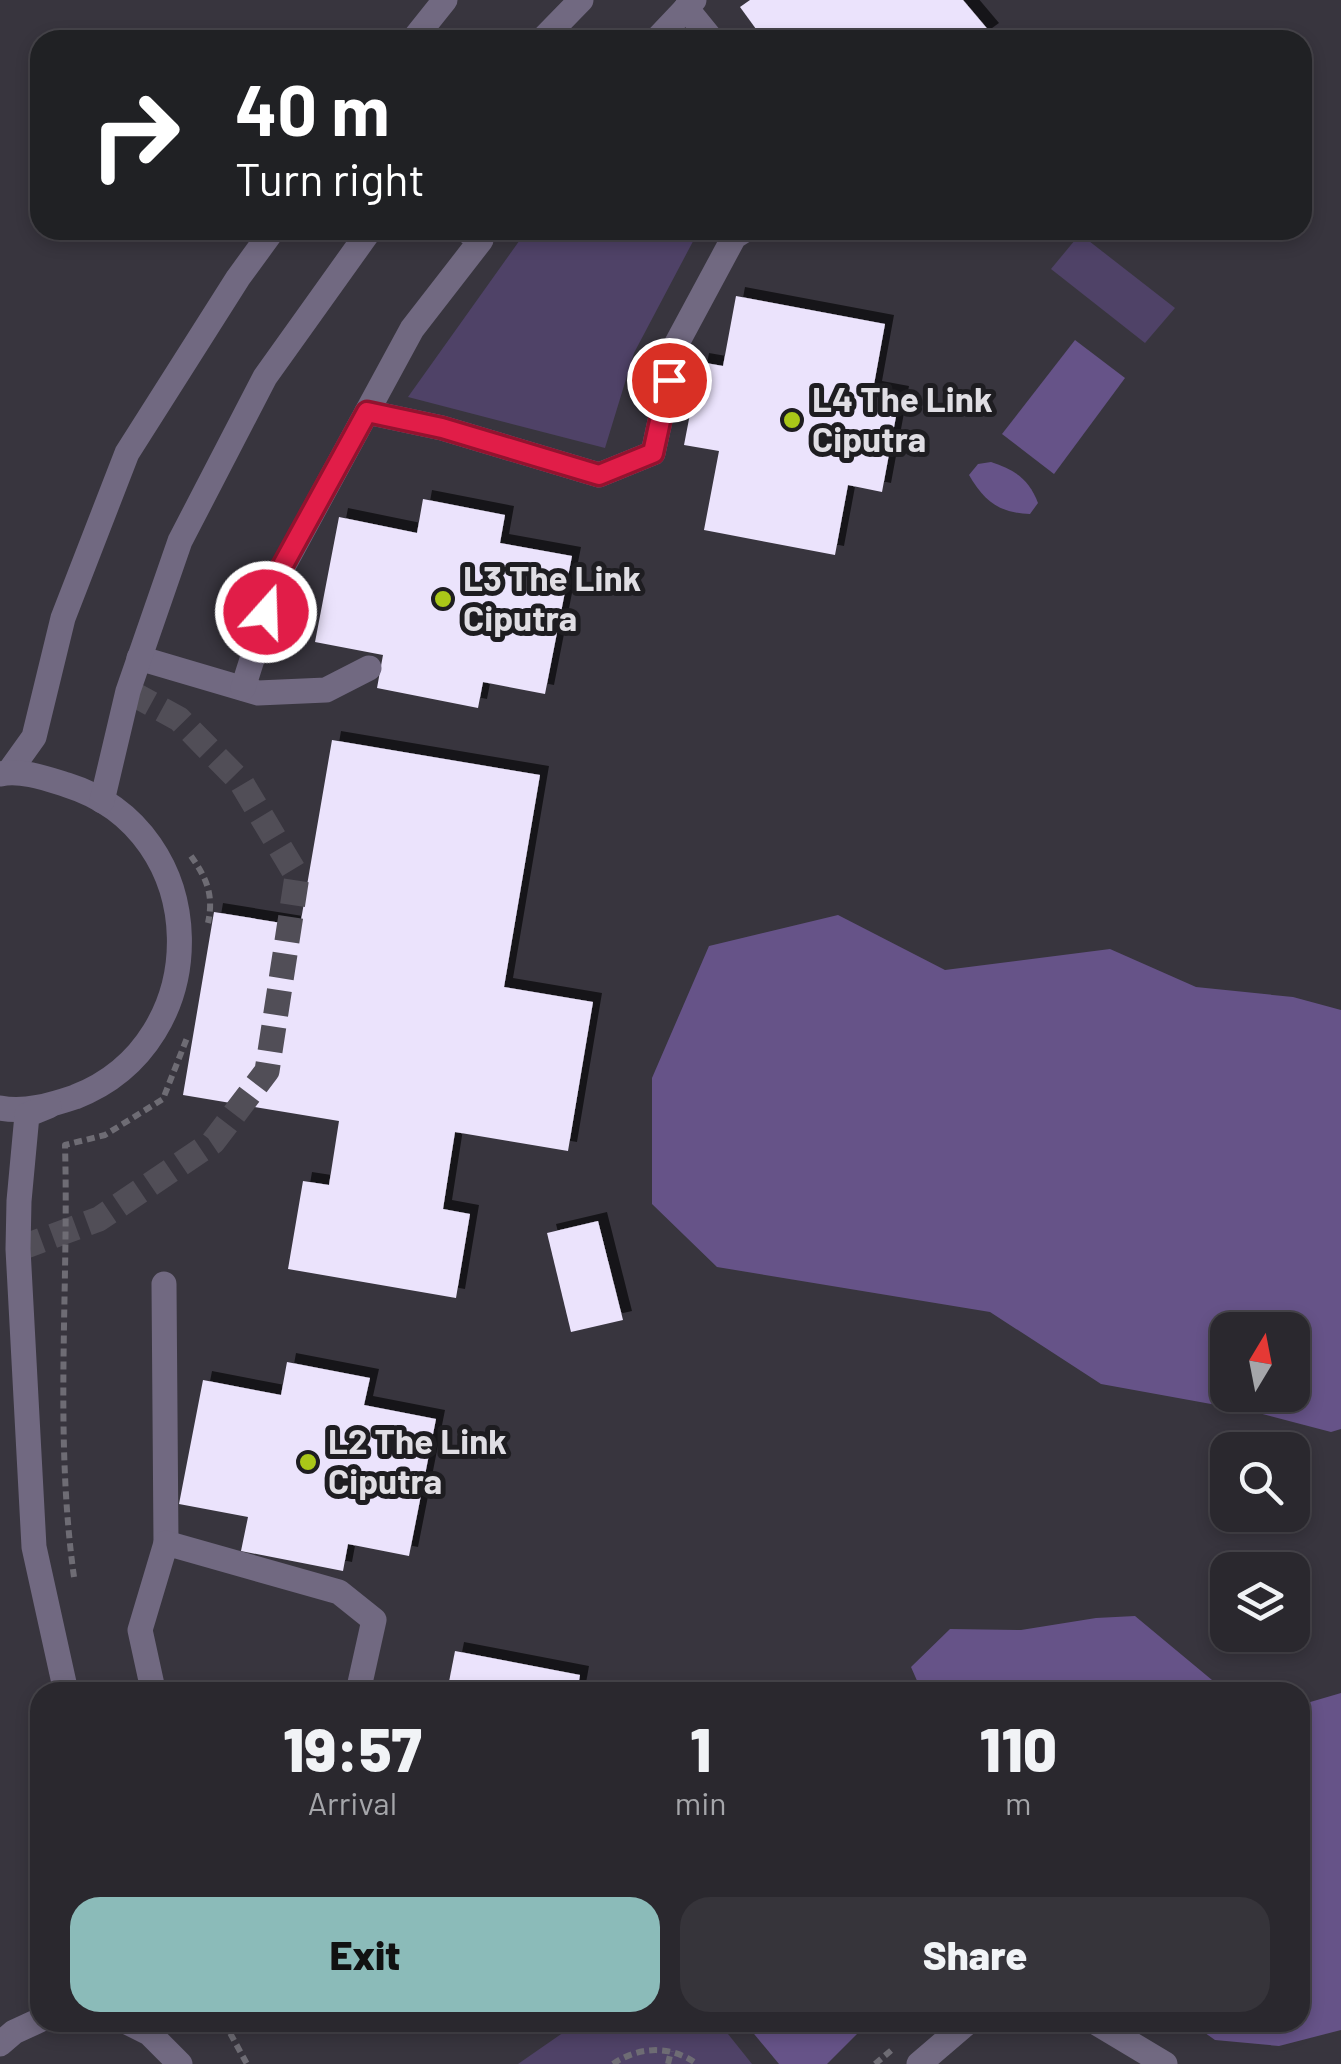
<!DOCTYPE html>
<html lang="en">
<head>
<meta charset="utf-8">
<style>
	:root { --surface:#2a282e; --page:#36343a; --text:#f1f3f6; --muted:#a5a6aa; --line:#46444a; --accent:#8bbbb9 }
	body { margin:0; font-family:Barlow,sans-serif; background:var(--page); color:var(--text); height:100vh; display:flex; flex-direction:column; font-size:38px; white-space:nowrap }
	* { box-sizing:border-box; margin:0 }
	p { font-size:32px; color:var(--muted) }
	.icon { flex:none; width:55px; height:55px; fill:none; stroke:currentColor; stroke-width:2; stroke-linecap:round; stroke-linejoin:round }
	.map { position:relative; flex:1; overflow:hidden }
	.panel { position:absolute; left:30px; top:1682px; width:1280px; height:350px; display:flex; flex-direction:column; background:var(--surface); border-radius:30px; box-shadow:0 5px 15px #0003,0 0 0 2px var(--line) }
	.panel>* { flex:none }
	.hud { position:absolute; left:30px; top:30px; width:1282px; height:210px; border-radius:30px; box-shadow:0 5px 15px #0003,0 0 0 2px var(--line); background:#202124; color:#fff; overflow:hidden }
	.needle { width:65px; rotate:10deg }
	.tools { position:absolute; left:1210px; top:1312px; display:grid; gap:20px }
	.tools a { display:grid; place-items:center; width:100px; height:100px; border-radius:20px; background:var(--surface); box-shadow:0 5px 15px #0003,0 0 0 2px var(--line); font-size:50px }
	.pin { position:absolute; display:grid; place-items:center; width:85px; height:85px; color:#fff; margin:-42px; border:5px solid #fff; border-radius:50%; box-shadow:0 2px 10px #0007 }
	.me { position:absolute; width:110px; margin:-55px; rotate:20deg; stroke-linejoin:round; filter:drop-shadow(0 0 8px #0008) }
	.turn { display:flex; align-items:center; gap:35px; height:210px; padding:0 40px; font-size:45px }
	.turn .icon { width:130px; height:130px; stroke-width:2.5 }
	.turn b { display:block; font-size:70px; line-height:85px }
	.eta { display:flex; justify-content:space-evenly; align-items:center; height:170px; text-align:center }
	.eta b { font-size:60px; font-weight:800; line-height:70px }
	.action { display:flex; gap:20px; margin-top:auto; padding:20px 40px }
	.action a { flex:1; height:115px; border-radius:30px; background:var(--accent); color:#111; font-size:40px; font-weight:800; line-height:115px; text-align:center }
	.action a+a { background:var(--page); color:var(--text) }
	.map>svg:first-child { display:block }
	.green { fill:#4f4267 }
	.water { fill:#665388; fill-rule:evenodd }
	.building { fill:#ebe3fc; filter:url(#shadow) }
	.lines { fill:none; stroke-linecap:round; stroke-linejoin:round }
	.minor-tunnel { stroke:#514e57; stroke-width:25; stroke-dasharray:25 12; stroke-linecap:butt }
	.path { stroke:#6e6c74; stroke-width:6; stroke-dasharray:8 5; stroke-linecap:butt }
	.minor { stroke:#716981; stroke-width:25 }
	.route-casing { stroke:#92132f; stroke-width:25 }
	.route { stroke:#e11d48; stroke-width:18 }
	.poi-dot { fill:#aac718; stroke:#1e1d21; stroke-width:4 }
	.labels { text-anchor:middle; stroke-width:10; stroke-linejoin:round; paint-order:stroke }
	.poi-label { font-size:35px; font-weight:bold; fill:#e0dee4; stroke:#1e1d21; text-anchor:start }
</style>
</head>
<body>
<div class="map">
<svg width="1341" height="2064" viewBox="0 0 1341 2064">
	<defs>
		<filter id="shadow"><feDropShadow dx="9" dy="-9" stdDeviation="0" flood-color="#0009"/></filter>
	</defs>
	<rect width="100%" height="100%" fill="#38353e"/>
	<!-- green -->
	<g class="green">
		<path d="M527,230H699L634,353L605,448L408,397Z"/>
		<path d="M1080,234L1175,308L1145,343L1051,269Z"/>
		<path d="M577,2023H697L728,2034L752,2064H518Z"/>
	</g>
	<!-- water -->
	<g class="water">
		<path d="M1075,340L1125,378L1054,474L1002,434Z"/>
		<path d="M991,462C1015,470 1029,479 1038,503L1030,514C999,513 984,501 969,475L978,464Z"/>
		<path d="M838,915L945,970L1110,949L1196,987L1293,997L1341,1010V1429L1331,1432L1255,1412L1101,1384L990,1312L717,1267L652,1204V1078L709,946ZM1292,1330V1395H1228V1330Z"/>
		<path d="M1135,1616L1218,1685L1237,1692H922L911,1667L950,1629L1021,1630L1096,1618Z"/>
		<path d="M1341,1693V2030L1279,2046L1215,2040L1191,2023L1300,2022V1705Z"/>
		<path d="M745,2023H852L857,2034L827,2064H779Z"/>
	</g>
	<!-- building -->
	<g class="building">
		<path d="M750,0H963L990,32L979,40H764L740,7Z"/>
		<path d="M736,296L885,324L873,390L900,395L882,492L848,485L835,555L704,530L719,451L684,445L700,362L723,366Z"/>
		<path d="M423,499L505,515L500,543L572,556L545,694L483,682L478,708L377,688L383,655L315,642L339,517L417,533Z"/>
		<path d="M332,740L540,775L504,987L593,1002L568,1151L455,1132L443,1209L470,1214L456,1298L288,1269L303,1181L329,1185L339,1121L183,1095L214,912L300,926Z"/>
		<path d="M598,1221L623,1320L571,1332L547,1233Z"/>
		<path d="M287,1362L370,1378L364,1405L436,1419L409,1556L348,1544L343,1571L241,1551L248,1517L179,1504L203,1380L281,1395Z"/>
		<path d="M455,1651L580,1675L577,1692H447Z"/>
	</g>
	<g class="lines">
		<!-- minor-tunnel -->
		<path class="minor-tunnel" d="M18,1249L99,1219L213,1142L267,1071L297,876L241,782L179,719L128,691"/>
		<!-- path -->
		<g class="path">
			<path d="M191,856C207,879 214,895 208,923"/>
			<path d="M74,1577C54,1434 69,1289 65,1145L105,1135L163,1099L187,1038"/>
			<path d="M224,2022L247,2064"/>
			<path d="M613,2064C639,2046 671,2045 697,2064"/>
			<path d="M668,2064L671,2051"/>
			<path d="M875,2064L894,2048"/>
		</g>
		<!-- minor -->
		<g class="minor">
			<path d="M686,8L712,40"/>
			<path d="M413,40L445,0"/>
			<path d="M542,40L581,0"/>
			<path d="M656,40L694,0"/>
			<path d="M367,412L442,428L599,475L653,453L677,343L734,237L745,230"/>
			<path d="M139,658L258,693L326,690L369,668"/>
			<path d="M243,688L279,574L412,329L481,240L465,230"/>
			<path d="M9,772L34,737L63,618L127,453L238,278L273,230"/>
			<path d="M0,774C20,769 48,779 67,785C214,831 217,1042 75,1097C51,1105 25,1113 0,1108"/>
			<path d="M102,801L128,691L180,541L265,377L370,230"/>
			<path d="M49,1106L27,1115L19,1201L18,1249L34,1547L66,1692"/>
			<path d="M164,1284L166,1543"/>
			<path d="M145,1692L152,1685L140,1630L166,1543L339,1592L374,1620L358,1692"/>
			<path d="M127,2022L149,2033L180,2064"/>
			<path d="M1095,2022L1165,2064"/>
			<path d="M0,2044L14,2032L40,2020"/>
			<path d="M919,2064L968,2022"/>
		</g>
	</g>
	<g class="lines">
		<defs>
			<path id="route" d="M266,612L278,574L367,412L442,428L599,475L653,453L669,380"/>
		</defs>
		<!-- route casing -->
		<use href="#route" class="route-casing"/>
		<!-- route -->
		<use href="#route" class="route"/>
	</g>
	<!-- markers -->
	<g class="poi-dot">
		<circle cx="792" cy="420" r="10"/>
		<circle cx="443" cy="599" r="10"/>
		<circle cx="308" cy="1462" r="10"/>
	</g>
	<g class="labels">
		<!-- poi labels -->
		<g class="poi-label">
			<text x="812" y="412">L4 The Link<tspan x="812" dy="40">Ciputra</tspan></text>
			<text x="463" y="591">L3 The Link<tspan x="463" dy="40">Ciputra</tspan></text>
			<text x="328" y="1454">L2 The Link<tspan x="328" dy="40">Ciputra</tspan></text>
		</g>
	</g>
</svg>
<div class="tools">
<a><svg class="needle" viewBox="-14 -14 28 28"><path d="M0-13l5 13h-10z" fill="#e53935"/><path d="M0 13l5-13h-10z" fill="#a5a6aa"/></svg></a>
<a><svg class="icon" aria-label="search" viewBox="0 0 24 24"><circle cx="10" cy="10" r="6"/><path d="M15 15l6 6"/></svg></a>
<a><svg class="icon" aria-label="layers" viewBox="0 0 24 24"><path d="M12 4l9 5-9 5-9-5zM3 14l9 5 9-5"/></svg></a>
</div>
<div class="pin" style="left:669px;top:380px;background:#d93025"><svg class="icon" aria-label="arrive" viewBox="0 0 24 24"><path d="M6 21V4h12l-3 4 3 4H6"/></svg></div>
<svg class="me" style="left:266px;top:612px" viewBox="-20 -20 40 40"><circle r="17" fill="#e11d48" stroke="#fff" stroke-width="3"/><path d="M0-11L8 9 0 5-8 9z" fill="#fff"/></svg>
<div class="hud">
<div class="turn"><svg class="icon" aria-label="right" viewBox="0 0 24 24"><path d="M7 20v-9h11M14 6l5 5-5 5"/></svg><div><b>40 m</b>Turn right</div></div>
</div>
<section class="panel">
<div class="eta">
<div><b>19:57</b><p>Arrival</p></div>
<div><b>1</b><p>min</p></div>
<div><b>110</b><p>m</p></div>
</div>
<div class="action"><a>Exit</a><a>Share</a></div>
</section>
</div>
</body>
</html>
